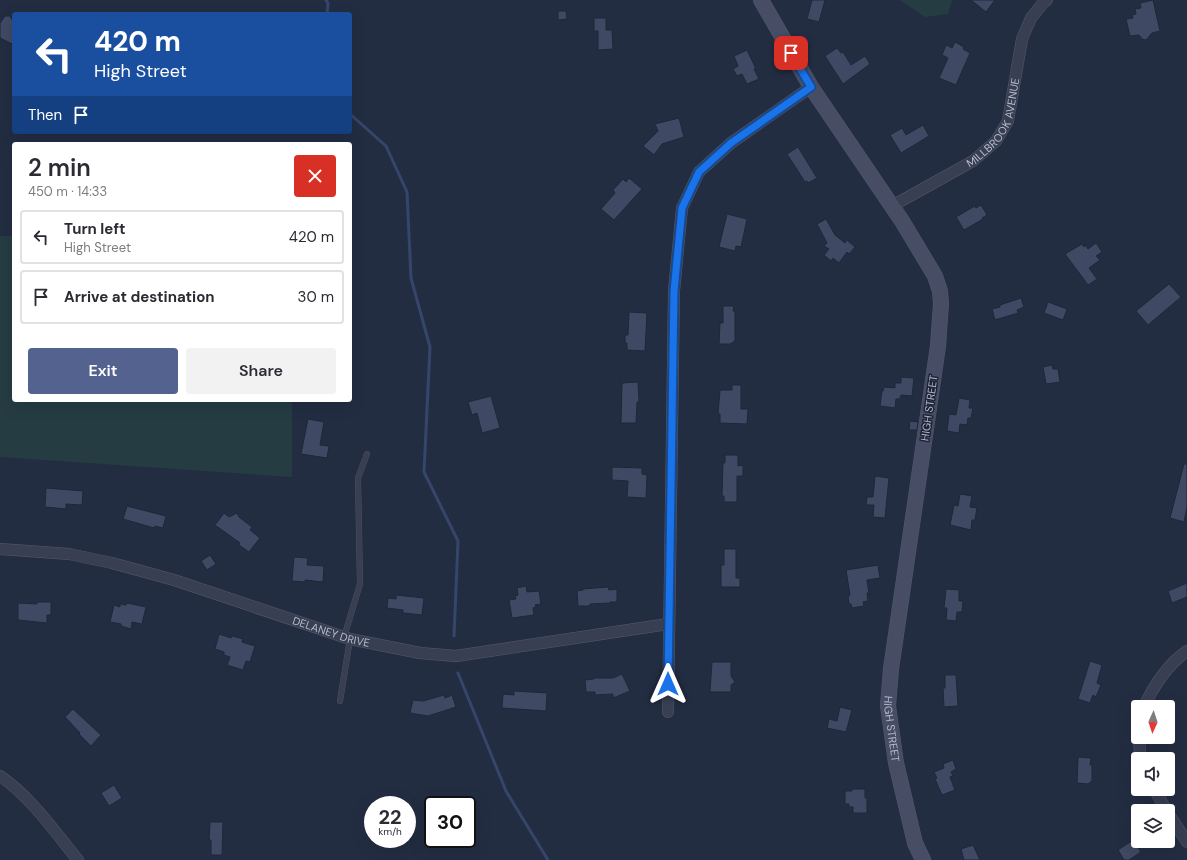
<!DOCTYPE html>
<html lang="en">
<head>
<meta charset="utf-8">
<style>
	:root { --surface:#fff; --page:#f2f2f3; --text:#2b2b33; --muted:#7c7c81; --line:#e1e1e2; --accent:#54628f }
	body { margin:0; font-family:"DM Sans",sans-serif; background:var(--page); color:var(--text); height:100vh; display:flex; flex-direction:column; font-size:15px; white-space:nowrap }
	* { box-sizing:border-box; margin:0 }
	p { font-size:13px; color:var(--muted) }
	.icon { flex:none; width:22px; height:22px; fill:none; stroke:currentColor; stroke-width:2; stroke-linecap:round; stroke-linejoin:round }
	.map { position:relative; flex:1; overflow:hidden }
	.sheet { position:absolute; left:12px; top:142px; width:340px; height:260px; display:flex; flex-direction:column; background:var(--surface); border-radius:4px; box-shadow:0 4px 16px #0002 }
	.sheet>* { flex:none }
	.guide { position:absolute; left:12px; top:12px; width:340px; height:122px; border-radius:4px; box-shadow:0 4px 16px #0002; background:#1a4fa0; color:#fff; overflow:hidden }
	.needle { width:26px; rotate:183deg }
	.fabs { position:absolute; left:1131px; top:700px; display:grid; gap:8px }
	.fabs a { display:grid; place-items:center; width:44px; height:44px; border-radius:4px; background:var(--surface); box-shadow:0 4px 16px #0002; font-size:20px }
	.speed { position:absolute; left:364px; top:796px; display:flex; gap:8px; font-size:20px; font-weight:700; text-align:center }
	.speed>* { display:grid; place-content:center; width:52px; height:52px; border-radius:50%; background:var(--surface); box-shadow:0 4px 16px #0002; line-height:1 }
	.speed small { font-size:10px; font-weight:400 }
	.speed .limit { border:2px solid #111; border-radius:6px; background:#fff; color:#111 }
	.pin { position:absolute; display:grid; place-items:center; width:34px; height:34px; color:#fff; margin:-17px; border-radius:8px; box-shadow:0 2px 6px #0006 }
	.me { position:absolute; width:44px; margin:-22px; rotate:0deg; stroke-linejoin:round; filter:drop-shadow(0 0 3px #0008) }
	.turn { display:flex; align-items:center; gap:14px; height:84px; padding:0 16px; font-size:18px }
	.turn .icon { width:52px; height:52px; stroke-width:2.5 }
	.turn b { display:block; font-size:28px; line-height:34px }
	.then { display:flex; align-items:center; height:38px; padding:0 16px; background:#0003; gap:8px; font-size:15px }
	.round { display:grid; place-items:center; flex:none; width:42px; height:42px; border-radius:4px; background:var(--page) }
	.head { display:flex; align-items:center; justify-content:space-between; height:68px; padding:0 16px }
	h1 { font-size:24px; font-weight:600; line-height:30px }
	.cta { display:flex; gap:8px; margin-top:auto; padding:8px 16px }
	.cta a { flex:1; height:46px; border-radius:4px; background:var(--accent); color:#fff; font-size:16px; font-weight:600; line-height:46px; text-align:center }
	.cta a+a { background:var(--page); color:var(--text) }
	ul { padding:0; list-style:none }
	li { display:flex; align-items:center; gap:12px; height:54px; margin:0 8px 6px; padding:0 8px; border:2px solid var(--line); border-radius:4px }
	li div { flex:1 }
	li b { display:block; font-size:15px }
	li em { font-style:normal }
	.map>svg:first-child { display:block }
	.green { fill:#253c43 }
	.lines { fill:none; stroke-linecap:round; stroke-linejoin:round }
	.stream { stroke:#36456a; stroke-width:3 }
	.building { fill:#404963; stroke:#1f2639 }
	.lane-casing { stroke:#535a6c; stroke-width:6 }
	.street-casing { stroke:#535a6c; stroke-width:12 }
	.secondary-casing { stroke:#535a6c; stroke-width:16 }
	.lane { stroke:#383f52; stroke-width:5.5 }
	.street { stroke:#383f52; stroke-width:11 }
	.secondary { stroke:#464d65; stroke-width:15 }
	.route-casing { stroke:#114b97; stroke-width:10 }
	.route { stroke:#1a73e8; stroke-width:7 }
	.labels { text-anchor:middle; stroke-width:3; stroke-linejoin:round; paint-order:stroke }
	.street-label { font-size:11px; fill:#b5bbcc; stroke:#1d2437 }
</style>
</head>
<body>
<div class="map">
<svg width="1187" height="860" viewBox="0 0 1187 860">
	<rect width="100%" height="100%" fill="#232d42"/>
	<!-- green -->
	<g class="green">
		<path d="M900,0H952L948,14L925,17Z"/>
		<path d="M0,236H14V400H292V477L0,457Z"/>
	</g>
	<g class="lines">
		<!-- stream -->
		<g class="stream">
			<path d="M326,0L328,3L327,14"/>
			<path d="M350,114L386,146L407,192L411,278L430,347L424,472L458,541L454,636"/>
			<path d="M458,673L506,791L548,860"/>
		</g>
	</g>
	<!-- building -->
	<g class="building">
		<path d="M812,0H825L819,22L807,19Z"/>
		<path d="M971,0H995L986,12Z"/>
		<path d="M1153,0L1160,31L1152,33L1146,40L1142,39L1139,35L1130,36L1126,19L1133,18L1132,15L1136,14L1135,9L1141,8L1140,3Z"/>
		<path d="M558,11H566L567,19L558,20Z"/>
		<path d="M5,16H10L14,23V45L0,38V23Z"/>
		<path d="M594,18H606V30H612L613,49L598,50V31H594Z"/>
		<path d="M955,42L964,47L963,49L970,53L956,85L939,78L948,58L942,55L946,45L952,48Z"/>
		<path d="M837,48L841,53L843,52L851,65L865,56L870,64L843,84L825,56Z"/>
		<path d="M747,50L756,69H754L759,79L747,84L742,74L737,76L733,69L738,66L734,56Z"/>
		<path d="M679,118L684,137L662,144L654,155L643,146L658,131L655,124Z"/>
		<path d="M923,125L929,136L901,153L890,135L902,128L906,135Z"/>
		<path d="M798,147L817,178L808,183L807,181L805,182L787,154Z"/>
		<path d="M629,178L642,189L614,220L601,209L615,193L613,190L623,179L626,182Z"/>
		<path d="M981,205L987,215L982,218L983,219L964,230L956,217L975,206L976,208Z"/>
		<path d="M727,214L747,219L741,247L736,246L735,251L719,247Z"/>
		<path d="M826,219L835,235L845,243L847,240L855,247L849,254L847,252L839,263L833,258L831,261L824,255L829,249L824,246L827,243L817,224Z"/>
		<path d="M1096,243L1102,252L1096,256L1100,260L1089,268L1097,279L1088,285L1065,254L1082,244L1084,247L1085,245L1088,249Z"/>
		<path d="M1169,284L1181,297L1148,325L1136,311Z"/>
		<path d="M1021,298L1024,307L1017,310L1018,313L995,320L992,309L1000,307V305Z"/>
		<path d="M1048,302L1067,309L1063,320L1044,313Z"/>
		<path d="M723,306H734L733,311H735V341H734L733,343H731V344H719L720,323H723Z"/>
		<path d="M629,312L647,313L645,351L627,350V343H625V335H628Z"/>
		<path d="M1052,365L1053,369H1058L1060,382L1046,384L1043,367Z"/>
		<path d="M901,377L914,378L912,396L901,395L900,399H896L895,408L880,406L882,391H883L884,387L895,388V383H901Z"/>
		<path d="M638,382L639,402H637L636,423H621L622,383Z"/>
		<path d="M732,385H741V409H748L747,424L720,423V414H718L720,390H732Z"/>
		<path d="M491,396L500,428L482,433L477,413L472,415L468,402Z"/>
		<path d="M959,398L970,400L969,408H973L971,418H968L967,425L960,424L959,433L947,431L949,414L956,415Z"/>
		<path d="M308,419L324,422L320,445L329,446L327,458L301,454Z"/>
		<path d="M910,421L918,422L917,430H909Z"/>
		<path d="M725,455H738V466L743,465V476H737V502H724V496H722L723,463H725Z"/>
		<path d="M1184,464H1187V507L1184,522L1170,518Z"/>
		<path d="M612,467L642,468V474L647,475L646,498L627,497L628,481L612,480Z"/>
		<path d="M875,476L889,478L885,518L873,517L874,505H866L867,497H873Z"/>
		<path d="M46,488L83,491L82,505L66,504V509L45,507Z"/>
		<path d="M960,494L972,496L970,507L977,508L975,520H972L971,530L950,525L954,505L958,506Z"/>
		<path d="M127,506L166,516L163,528L155,526L154,528L123,519Z"/>
		<path d="M224,513L229,517L237,513L239,517L252,527L250,530L260,538L249,552L239,545L240,543L215,525Z"/>
		<path d="M724,549H736V578H740V587H721V565H724Z"/>
		<path d="M210,555L216,564L207,570L201,561Z"/>
		<path d="M294,557L308,558L307,565L324,566L323,582L305,580V582L292,581Z"/>
		<path d="M878,565L880,578L867,580L869,593H867L868,601L863,602L864,606L852,608L851,604H849L848,596L850,595L846,570Z"/>
		<path d="M1187,583V597L1172,603L1168,591Z"/>
		<path d="M526,586L527,592L539,591L541,604L535,605L536,607L533,608L534,615L512,618L509,600L516,599L515,596L518,595L517,588Z"/>
		<path d="M608,587L609,590L617,589V602H610V603L590,604V606H578L577,591L583,590V589Z"/>
		<path d="M946,589L959,590V601H963L962,612H957L956,621L946,620L947,608H944Z"/>
		<path d="M396,595L424,598L422,615L403,613V610L387,608L388,598L396,599Z"/>
		<path d="M37,602H51V615H47V623L18,620V603L37,604Z"/>
		<path d="M127,603L146,607L142,624L132,622L131,629L121,626V624L110,622L114,605L120,607V604L126,605Z"/>
		<path d="M219,634L231,638L232,636L243,639L242,642L255,646L250,662L246,661L243,670L227,665L230,657L224,655V652L215,649Z"/>
		<path d="M1090,661L1102,665L1097,683L1101,685L1096,697L1093,695L1090,703L1078,699Z"/>
		<path d="M712,662H731V676L735,682L731,685V692H710Z"/>
		<path d="M622,674L630,691L613,698V694L595,695V692H586L585,680L594,679V678H613Z"/>
		<path d="M945,675H956L958,706L944,707L943,688H945Z"/>
		<path d="M514,691L547,693L546,711L502,708L503,694L514,695Z"/>
		<path d="M444,695L445,698L452,695L456,707L428,716L410,713L413,700L423,701Z"/>
		<path d="M840,707L852,710L846,732L827,728L829,719L837,721Z"/>
		<path d="M73,709L101,735L91,746L79,734L80,733L65,717Z"/>
		<path d="M1078,757L1091,758L1090,765H1092V781L1088,784L1077,783Z"/>
		<path d="M953,760L956,769L951,772L953,776L950,777L955,790L942,795L935,779L937,778L934,772L944,768L943,764Z"/>
		<path d="M114,785L122,798L109,806L101,793Z"/>
		<path d="M852,789H865V798H867V813H853V807H849V804H845V791H852Z"/>
		<path d="M210,822H223L222,855H211V840H209Z"/>
		<path d="M1133,840L1141,852L1129,860H1124L1118,850Z"/>
		<path d="M973,845L980,860H964L961,849Z"/>
	</g>
	<g class="lines">
		<defs>
			<g id="lane">
				<path d="M344,637L360,584L358,478L367,454"/>
				<path d="M340,701L350,639"/>
			</g>
			<g id="street">
				<path id="s1" d="M892,206L973,161L996,141L1008,121L1022,39L1031,18L1044,2L1047,0"/>
				<path id="s2" d="M0,549L69,554L112,563L174,580L350,639L420,653L456,656L668,624"/>
				<path d="M1144,707C1154,685 1167,665 1187,651"/>
				<path d="M668,712L674,291L682,208L699,172L731,143L811,87"/>
				<path d="M1139,737L1140,754L1142,759"/>
				<path d="M0,776C30,796 55,832 78,860"/>
				<path d="M1154,789L1167,811"/>
				<path d="M1168,813L1187,842"/>
			</g>
			<g id="secondary">
				<path id="s3" d="M761,0L811,87L902,221L935,276L940,291L941,304L938,346L891,669L888,706L896,763L915,843L923,860"/>
			</g>
		</defs>
		<!-- lane casing -->
		<use href="#lane" class="lane-casing"/>
		<!-- street casing -->
		<use href="#street" class="street-casing"/>
		<!-- secondary casing -->
		<use href="#secondary" class="secondary-casing"/>
		<!-- lane -->
		<use href="#lane" class="lane"/>
		<!-- street -->
		<use href="#street" class="street"/>
		<!-- secondary -->
		<use href="#secondary" class="secondary"/>
	</g>
	<g class="lines">
		<defs>
			<path id="route" d="M668,684L674,291L682,208L699,172L731,143L811,87L791,53"/>
		</defs>
		<!-- route casing -->
		<use href="#route" class="route-casing"/>
		<!-- route -->
		<use href="#route" class="route"/>
	</g>
	<g class="labels">
		<!-- street labels -->
		<g class="street-label">
			<text dy="4" stroke="none"><textPath href="#s1" startOffset="138">MILLBROOK AVENUE</textPath></text>
			<text transform="translate(929 408) rotate(-82)" y="4">HIGH STREET</text>
			<text dy="4" stroke="none"><textPath href="#s2" startOffset="343">DELANEY DRIVE</textPath></text>
			<text dy="4" stroke="none"><textPath href="#s3" startOffset="784">HIGH STREET</textPath></text>
		</g>
	</g>
</svg>
<div class="fabs">
<a><svg class="needle" viewBox="-14 -14 28 28"><path d="M0-13l5 13h-10z" fill="#e53935"/><path d="M0 13l5-13h-10z" fill="#7c7c81"/></svg></a>
<a><svg class="icon" aria-label="sound" viewBox="0 0 24 24"><path d="M4 9h4l5-4v14l-5-4H4zM17 9q2 3 0 6"/></svg></a>
<a><svg class="icon" aria-label="layers" viewBox="0 0 24 24"><path d="M12 4l9 5-9 5-9-5zM3 14l9 5 9-5"/></svg></a>
</div>
<div class="speed"><div>22<small>km/h</small></div><div class="limit">30</div></div>
<div class="pin" style="left:791px;top:53px;background:#d93025"><svg class="icon" aria-label="arrive" viewBox="0 0 24 24"><path d="M6 21V4h12l-3 4 3 4H6"/></svg></div>
<svg class="me" style="left:668px;top:684px" viewBox="-20 -20 40 40"><path d="M0-17L14 15 0 8-14 15z" fill="#1a73e8" stroke="#fff" stroke-width="4"/></svg>
<div class="guide">
<div class="turn"><svg class="icon" aria-label="left" viewBox="0 0 24 24"><path d="M17 20v-9H6M10 6l-5 5 5 5"/></svg><div><b>420 m</b>High Street</div></div>
<div class="then">Then<svg class="icon" aria-label="arrive" viewBox="0 0 24 24"><path d="M6 21V4h12l-3 4 3 4H6"/></svg></div>
</div>
<section class="sheet">
<div class="head"><div><h1>2 min</h1><p>450 m · 14:33</p></div><a class="round" style="background:#d93025;color:#fff"><svg class="icon" aria-label="close" viewBox="0 0 24 24"><path d="M6 6l12 12M18 6L6 18"/></svg></a></div>
<ul>
<li><svg class="icon" aria-label="left" viewBox="0 0 24 24"><path d="M17 20v-9H6M10 6l-5 5 5 5"/></svg><div><b>Turn left</b><p>High Street</p></div><em>420 m</em></li>
<li><svg class="icon" aria-label="arrive" viewBox="0 0 24 24"><path d="M6 21V4h12l-3 4 3 4H6"/></svg><div><b>Arrive at destination</b></div><em>30 m</em></li>
</ul>
<div class="cta"><a>Exit</a><a>Share</a></div>
</section>
</div>
</body>
</html>
